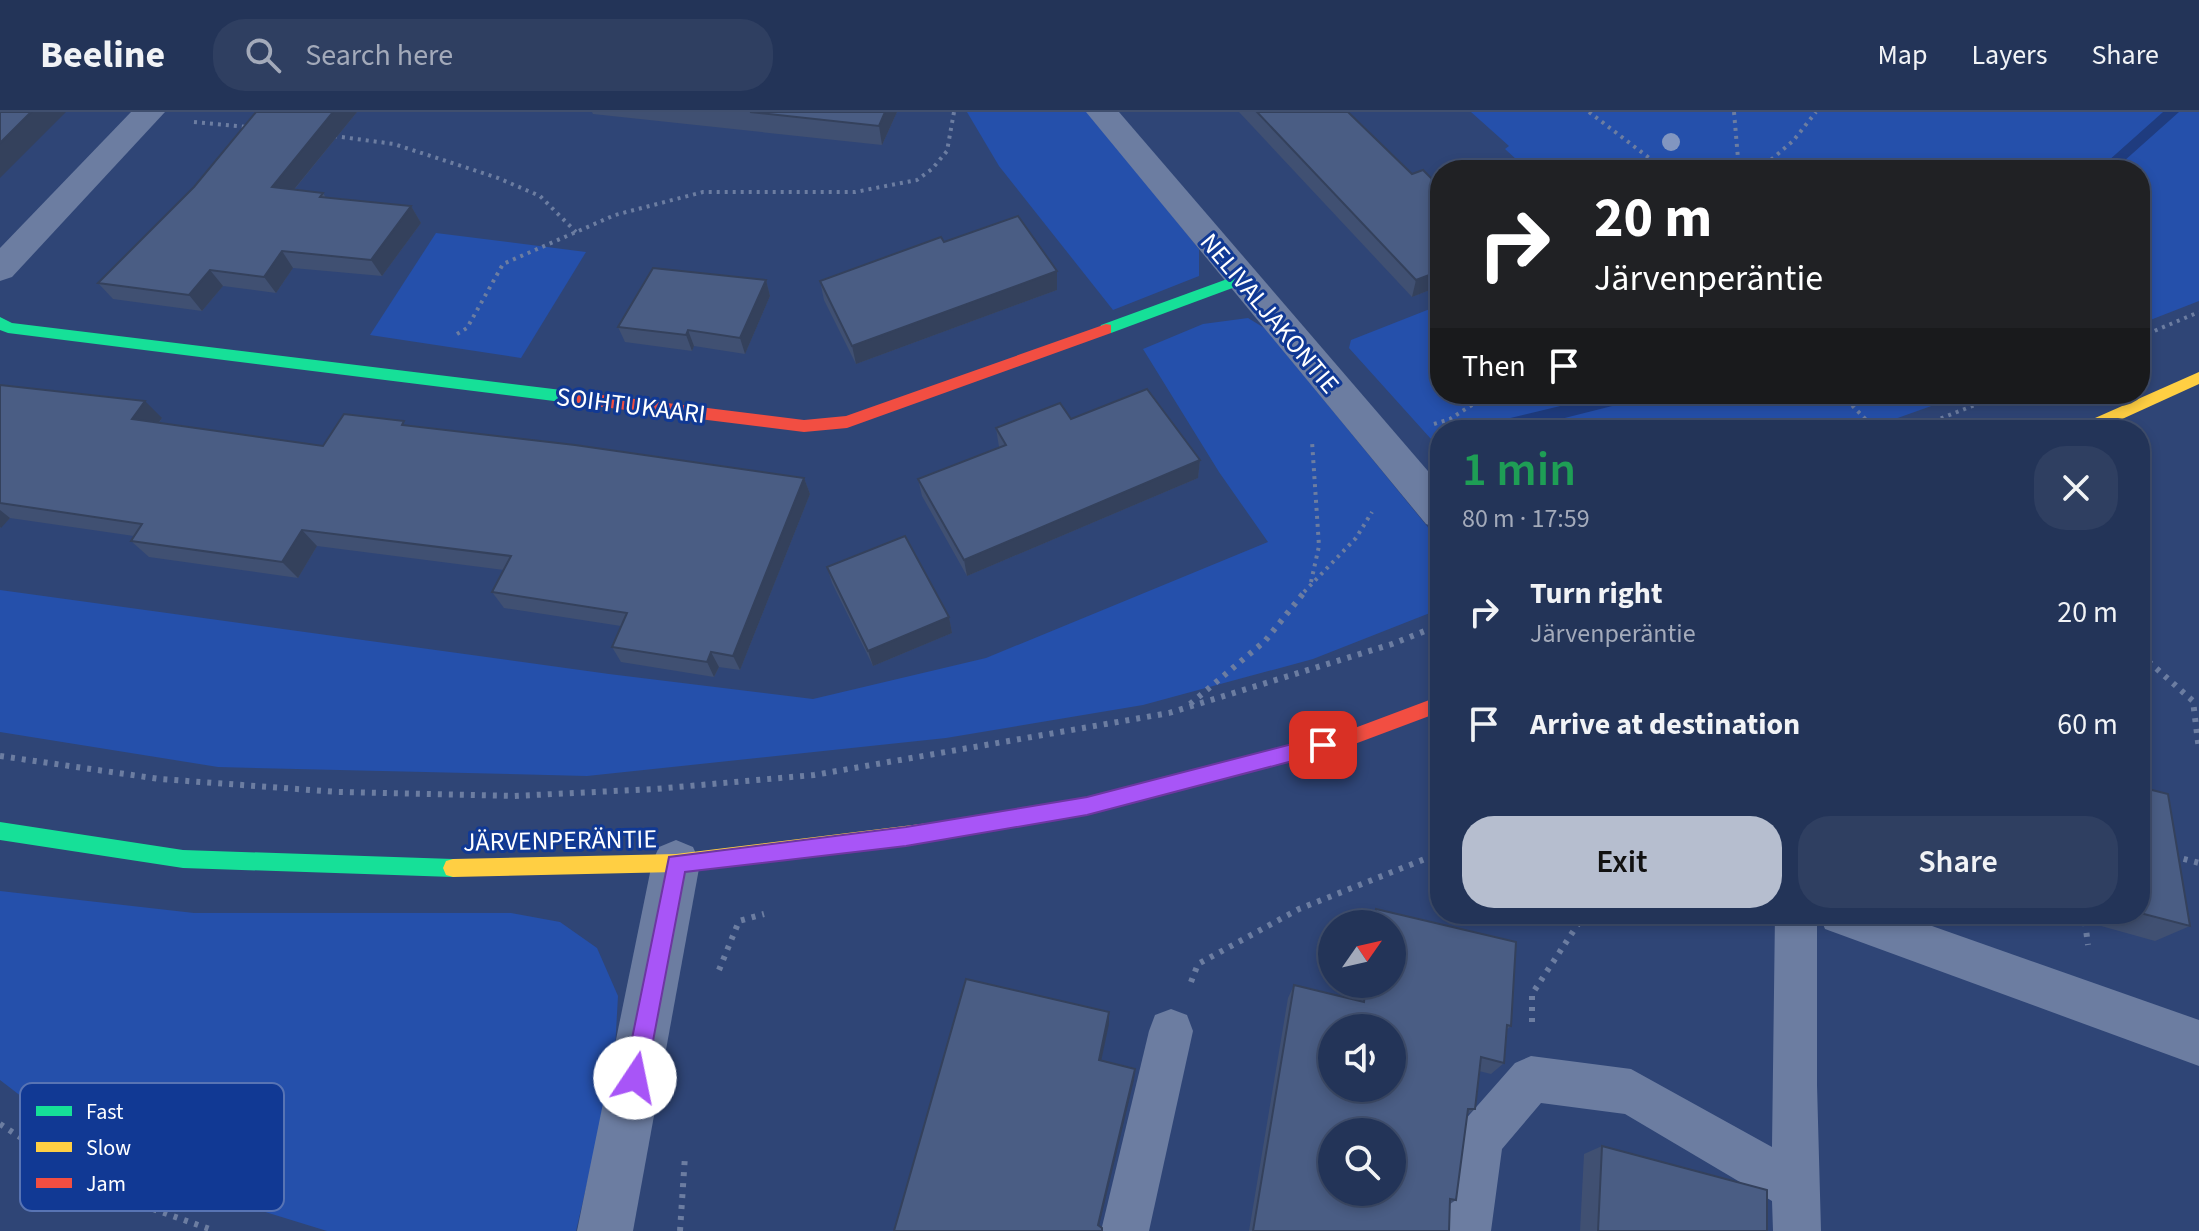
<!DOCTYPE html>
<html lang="en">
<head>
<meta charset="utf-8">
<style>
	:root { --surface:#233458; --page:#2f3f61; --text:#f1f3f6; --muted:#a3aaba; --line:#404f6e; --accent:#b6becf }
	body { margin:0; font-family:"Source Sans 3",sans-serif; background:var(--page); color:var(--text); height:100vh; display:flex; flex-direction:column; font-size:30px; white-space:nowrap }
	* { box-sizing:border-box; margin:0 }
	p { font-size:26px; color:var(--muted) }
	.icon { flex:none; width:44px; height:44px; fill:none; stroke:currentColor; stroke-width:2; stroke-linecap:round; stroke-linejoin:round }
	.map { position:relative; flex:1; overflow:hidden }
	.sheet { position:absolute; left:1430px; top:308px; width:720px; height:504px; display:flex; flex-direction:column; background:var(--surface); border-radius:32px; box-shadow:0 4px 12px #0003,0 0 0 2px var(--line) }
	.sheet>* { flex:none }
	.guide { position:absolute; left:1430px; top:48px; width:720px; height:244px; border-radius:32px; box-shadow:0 4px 12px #0003,0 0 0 2px var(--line); background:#202124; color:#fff; overflow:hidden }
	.needle { width:52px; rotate:56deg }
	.controls { position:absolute; left:1318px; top:798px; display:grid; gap:16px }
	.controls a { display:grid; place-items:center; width:88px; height:88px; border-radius:50%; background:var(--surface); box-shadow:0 4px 12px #0003,0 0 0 2px var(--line); font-size:40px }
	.pin { position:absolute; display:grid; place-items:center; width:68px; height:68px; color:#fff; margin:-34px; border-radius:16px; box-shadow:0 4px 12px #0006 }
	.me { position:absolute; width:88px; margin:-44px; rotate:11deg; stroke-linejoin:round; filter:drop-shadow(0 0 6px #0008) }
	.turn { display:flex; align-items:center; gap:28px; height:168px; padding:0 32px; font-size:36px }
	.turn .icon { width:104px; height:104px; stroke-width:2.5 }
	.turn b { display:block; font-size:56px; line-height:68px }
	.then { display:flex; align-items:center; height:76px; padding:0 32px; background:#0003; gap:16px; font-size:30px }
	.round { display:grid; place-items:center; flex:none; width:84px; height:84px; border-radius:32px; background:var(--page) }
	.head { display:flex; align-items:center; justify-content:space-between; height:136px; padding:0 32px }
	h1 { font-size:48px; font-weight:600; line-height:60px; color:#1e9e55 }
	.primary-button { display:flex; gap:16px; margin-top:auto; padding:16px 32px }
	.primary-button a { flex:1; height:92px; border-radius:32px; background:var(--accent); color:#111; font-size:32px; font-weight:600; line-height:92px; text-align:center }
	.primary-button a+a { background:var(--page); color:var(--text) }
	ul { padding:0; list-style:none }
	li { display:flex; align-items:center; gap:24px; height:112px; padding:0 32px }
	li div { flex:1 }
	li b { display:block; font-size:30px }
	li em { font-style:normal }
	header { display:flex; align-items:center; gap:48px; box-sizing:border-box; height:112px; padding:0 40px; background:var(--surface); border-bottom:2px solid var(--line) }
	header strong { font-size:38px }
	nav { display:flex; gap:44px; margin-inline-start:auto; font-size:28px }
	.search { width:560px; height:72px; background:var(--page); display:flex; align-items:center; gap:20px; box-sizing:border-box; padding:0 28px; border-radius:32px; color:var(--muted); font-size:30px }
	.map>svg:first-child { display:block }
	.green { fill:#2550ab }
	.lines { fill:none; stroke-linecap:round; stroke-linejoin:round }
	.stream { fill:#1f3c7f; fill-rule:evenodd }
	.path-far1 { stroke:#6c7da1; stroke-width:4; stroke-dasharray:3 5; stroke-linecap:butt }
	.path { stroke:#6c7da1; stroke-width:6; stroke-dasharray:4 7; stroke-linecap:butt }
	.lane { fill:#6c7da1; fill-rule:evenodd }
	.street { fill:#6c7da1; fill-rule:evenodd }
	.fast { fill:#16e098; fill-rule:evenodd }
	.slow { fill:#ffcf43; fill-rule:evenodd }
	.jam { fill:#f24e42; fill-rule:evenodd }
	.tree { fill:#8296c0 }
	.wall { fill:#405072 }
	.shaded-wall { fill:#34415c }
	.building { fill:#4a5d84; stroke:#34415c; stroke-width:2; fill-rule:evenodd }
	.route { fill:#a855f7; stroke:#6d37a1; stroke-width:2 }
	.labels { text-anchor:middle; stroke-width:6; stroke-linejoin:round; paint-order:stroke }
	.street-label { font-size:26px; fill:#fff; stroke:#113994 }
	.key { fill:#113994; stroke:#5874b4; stroke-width:2 }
	.key-label { font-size:22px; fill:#fff }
</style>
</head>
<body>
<header>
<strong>Beeline</strong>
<div class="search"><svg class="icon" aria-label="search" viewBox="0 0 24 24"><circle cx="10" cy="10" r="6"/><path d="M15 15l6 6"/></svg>Search here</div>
<nav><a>Map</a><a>Layers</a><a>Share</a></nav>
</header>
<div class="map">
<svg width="2199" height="1119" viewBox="0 0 2199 1119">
	<rect width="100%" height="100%" fill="#2f4576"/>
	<!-- green -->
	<g class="green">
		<path d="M967,0H1089L1199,137V164L1113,198L999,54Z"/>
		<path d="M1471,0H2199V189L2140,212V58H1528L1505,37L1509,34Z"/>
		<path d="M436,121L586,140L521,246L370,223Z"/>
		<path d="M1440,193V282H1965L1864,318H1440V337L1349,236L1351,228Z"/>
		<path d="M1248,206L1266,217L1440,430V497L1313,547L1143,593L946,626L587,664L218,655L0,620V478L609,562L813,587L986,546L1268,430L1219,360L1143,237L1203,212Z"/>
		<path d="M0,779L194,801H511L560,810L597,836L618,884L614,955L576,1119H327L210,1083L91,1038L0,968Z"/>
	</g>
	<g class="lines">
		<!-- stream -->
		<g class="stream">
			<path d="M2163,0H2179L2114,58H2098Z"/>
			<path d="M1610,282H1645L1636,288L1517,318H1481L1490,311Z"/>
		</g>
		<!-- path-far1 -->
		<g class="path-far1">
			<path d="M1589,0L1665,58"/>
			<path d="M1734,0L1739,58"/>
			<path d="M194,10L248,15"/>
			<path d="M334,24L394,32L498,66L540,84L576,120"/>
			<path d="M1759,58L1793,29L1816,0"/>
			<path d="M457,222L467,216L503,152L615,103L703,80H855L917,68L932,57L947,39L954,0"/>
			<path d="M2140,225L2199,200"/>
			<path d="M1841,282L1876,318"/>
			<path d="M1434,312L1450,307L1489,282"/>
			<path d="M1911,318L2003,282"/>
			<path d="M1311,470L1319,434L1312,329"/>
			<path d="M1304,480L1356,426L1372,400"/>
		</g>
		<!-- path -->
		<g class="path">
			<path d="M2140,542L2193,589L2199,638"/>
			<path d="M1190,592L1265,529L1306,478"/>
			<path d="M0,644L160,667L338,680L514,684L655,677L814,663L1169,601L1392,532L1440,513"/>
			<path d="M2173,744L2199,751"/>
			<path d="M2085,810L2088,833"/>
			<path d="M719,858L739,809L764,802"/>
			<path d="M1191,870L1198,852L1299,797L1440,741"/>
			<path d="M1532,910V882L1580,809L1590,802"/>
			<path d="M0,1012L102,1079L215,1119"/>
			<path d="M680,1119L685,1044"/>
		</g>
		<!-- lane -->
		<g class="lane">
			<path d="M1775,802H1817V973L1821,1119H1773L1772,1089L1625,1002L1541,991L1502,1037L1491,1119H1443L1457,1027L1463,1010L1515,951L1531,944L1631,957L1772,1035Z"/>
			<path d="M1819,802H1898L2199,908V954L1825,817Z"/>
			<path d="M1171,897L1187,903L1193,919L1149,1119H1101L1149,919L1155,903Z"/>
		</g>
		<!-- street -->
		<g class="street">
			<path d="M131,0H165L12,165L0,169V136Z"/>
			<path d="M1086,0H1119L1440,373V417L1426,412Z"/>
			<path d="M676,728L693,735L700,751L633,1119H577L652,751L659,735Z"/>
		</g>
		<!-- fast -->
		<g class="fast">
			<path d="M1241,162L1246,163V171L1111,221H1101L1099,217L1101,213Z"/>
			<path d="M0,205L12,211L578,280L586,286L578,292L8,221L0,218Z"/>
			<path d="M0,710L183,738L453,747L460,749L463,756L460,763L453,765L183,756L0,728Z"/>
		</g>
		<!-- slow -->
		<g class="slow">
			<path d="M2199,260V272L2098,318H2075L2077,314Z"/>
			<path d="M937,710L944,713L947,719L944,725L937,728L676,760L453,765L446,763L443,756L446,749L453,747L676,742Z"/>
		</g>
		<!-- jam -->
		<g class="jam">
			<path d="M1106,212L1111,213V221L847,316L804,320L578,292L570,286L578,280L804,308L846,304Z"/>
			<path d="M1440,584V600L1352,633L1087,703L937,728L930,725L927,719L930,713L937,710L1087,685L1352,617Z"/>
		</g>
	</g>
	<!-- trees -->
	<circle class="tree" cx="1671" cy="30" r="9"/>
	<!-- wall -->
	<g class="wall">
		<path d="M256,0H357L294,78L323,81L326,86L411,94L421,111L382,164L293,156L276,181L223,174L202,199L113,187L98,171L194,75Z"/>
		<path d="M592,0H897L882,33L593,2Z"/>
		<path d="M1239,0H1348L1440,174L1412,185Z"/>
		<path d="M944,130L1057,159V178L856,252L824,188L820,169Z"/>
		<path d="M766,168L770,184L745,242L694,234L692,239L625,230L618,215Z"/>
		<path d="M0,273L162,306L159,311L323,334L407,313L804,366L810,382L740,558L719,555L714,565L621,550L612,535L621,514L504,496L492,480L504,458L317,434L298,466L149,445L131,429L134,424L10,406L0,416Z"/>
		<path d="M1071,307L1200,348L1198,366L967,464L922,384L918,367L999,335L996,316Z"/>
		<path d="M827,455L949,505L952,521L873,554L832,471Z"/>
		<path d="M2140,675L2190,814L2155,829L2058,802H2140Z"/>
		<path d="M1376,797L1511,914L1506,918L1504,951L1491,962L1479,959L1475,997L1467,1003L1456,1088L1450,1092L1449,1119H1249L1288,886L1294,873L1357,888L1359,872H1392V812H1367Z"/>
		<path d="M1602,1034L1767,1119H1580L1584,1042Z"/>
	</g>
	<!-- shaded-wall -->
	<g class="shaded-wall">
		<path d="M31,0H66L0,66V31Z"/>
		<path d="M333,0H357L283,91L272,75Z"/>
		<path d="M885,0H897L882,33L879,14Z"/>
		<path d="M411,94L421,111L382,164L371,148Z"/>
		<path d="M282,139L293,156L276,181L264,165Z"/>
		<path d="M210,158L223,174L202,199L189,183Z"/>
		<path d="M1057,159V178L856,252L852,234Z"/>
		<path d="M1440,159V174L1412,185L1416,168Z"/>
		<path d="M766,168L770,184L745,242L740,226Z"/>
		<path d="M688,218L694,234L692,239L686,223Z"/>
		<path d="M145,289L162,306L149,324L132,307Z"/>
		<path d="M1200,348L1198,366L967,464L964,448Z"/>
		<path d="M804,366L810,382L740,558L733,544Z"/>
		<path d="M0,398L10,406L1,416L0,415Z"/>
		<path d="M302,418L317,434L298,466L282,450Z"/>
		<path d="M949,505L952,521L873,554L868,539Z"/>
		<path d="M711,540L719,555L714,565L707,550Z"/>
		<path d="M1109,900V912L1099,959V948Z"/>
		<path d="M1135,957L1134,968L1098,1118V1113Z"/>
	</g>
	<!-- building -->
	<g class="building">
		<path d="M0,0H31L0,31Z"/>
		<path d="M256,0H333L272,75L323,81L320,85L411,94L371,148L282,139L264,165L210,158L189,183L98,171L194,75Z"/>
		<path d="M750,0H885L879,14Z"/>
		<path d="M1257,0H1348L1412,62L1423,58L1440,75V159L1416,168Z"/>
		<path d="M1018,104L1057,159L852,234L820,169L941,125L944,130Z"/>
		<path d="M653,156L766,168L740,226L688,218L686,223L618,215Z"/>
		<path d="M0,273L145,289L132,307L323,334L344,302L404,309L402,313L575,333L804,366L733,544L711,540L707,550L612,535L627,501L492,480L511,444L302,418L282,450L131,429L142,412L0,391Z"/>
		<path d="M1147,277L1200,348L964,448L918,367L1006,333L996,316L1060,291L1071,307Z"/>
		<path d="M905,424L949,505L868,539L827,455Z"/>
		<path d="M2140,675L2168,682L2190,814L2140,801Z"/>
		<path d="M1376,797L1516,830L1511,914L1507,913L1504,951L1481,945L1475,997H1468L1456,1088L1450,1087L1449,1119H1253L1294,873L1364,890L1366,872H1392V812H1374ZM1332,916H1392V976H1332ZM1332,1020H1392V1080H1332Z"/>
		<path d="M966,867L1109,900L1099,948L1135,957L1098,1113L1102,1116V1119H894Z"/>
		<path d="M1602,1034L1767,1078V1119H1598Z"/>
	</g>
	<!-- route -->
	<path class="route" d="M1323,624L1329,627L1332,633L1329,639L1323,641L1087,703L906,734L685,760L646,966L643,974L635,977L627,974L624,966L669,745L906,715L1087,685Z"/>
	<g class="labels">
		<!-- street labels -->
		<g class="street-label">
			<text transform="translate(1270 201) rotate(50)" y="9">NELIVALJAKONTIE</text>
			<text transform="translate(631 293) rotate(7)" y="9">SOIHTUKAARI</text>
			<text transform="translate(560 728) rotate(-1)" y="9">JÄRVENPERÄNTIE</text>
		</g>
	</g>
	<!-- legend -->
	<rect x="20" y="971" width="264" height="128" rx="12" class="key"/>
	<rect x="36" y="994" width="36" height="10" fill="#16e098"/>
	<rect x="36" y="1030" width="36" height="10" fill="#ffcf43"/>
	<rect x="36" y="1066" width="36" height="10" fill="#f24e42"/>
	<g class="key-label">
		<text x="86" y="1007">Fast</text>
		<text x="86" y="1043">Slow</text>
		<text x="86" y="1079">Jam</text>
	</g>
</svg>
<div class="controls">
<a><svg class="needle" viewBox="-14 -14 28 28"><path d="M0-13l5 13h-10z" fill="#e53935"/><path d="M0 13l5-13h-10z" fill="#a3aaba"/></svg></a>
<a><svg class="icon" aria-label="sound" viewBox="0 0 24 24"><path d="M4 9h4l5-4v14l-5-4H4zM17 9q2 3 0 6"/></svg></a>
<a><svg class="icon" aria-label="search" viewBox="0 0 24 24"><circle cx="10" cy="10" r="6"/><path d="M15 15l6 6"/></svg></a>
</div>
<div class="pin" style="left:1323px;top:633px;background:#d93025"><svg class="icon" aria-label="arrive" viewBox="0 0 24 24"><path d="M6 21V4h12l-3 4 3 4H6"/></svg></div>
<svg class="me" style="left:635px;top:966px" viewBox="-20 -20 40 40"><circle r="19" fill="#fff"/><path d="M0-13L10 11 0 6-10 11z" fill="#a855f7"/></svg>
<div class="guide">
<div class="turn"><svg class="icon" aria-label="right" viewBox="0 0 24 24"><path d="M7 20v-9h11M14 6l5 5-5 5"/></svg><div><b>20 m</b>Järvenperäntie</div></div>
<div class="then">Then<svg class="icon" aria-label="arrive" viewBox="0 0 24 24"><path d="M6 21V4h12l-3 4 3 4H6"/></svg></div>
</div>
<section class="sheet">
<div class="head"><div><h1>1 min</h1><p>80 m · 17:59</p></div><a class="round"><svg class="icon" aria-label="close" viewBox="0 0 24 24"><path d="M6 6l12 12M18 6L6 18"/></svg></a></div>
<ul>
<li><svg class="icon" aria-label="right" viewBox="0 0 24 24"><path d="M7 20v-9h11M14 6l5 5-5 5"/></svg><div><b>Turn right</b><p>Järvenperäntie</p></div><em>20 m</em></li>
<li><svg class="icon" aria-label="arrive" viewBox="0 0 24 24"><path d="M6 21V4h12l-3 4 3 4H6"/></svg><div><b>Arrive at destination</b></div><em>60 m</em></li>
</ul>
<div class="primary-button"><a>Exit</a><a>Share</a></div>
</section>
</div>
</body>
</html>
